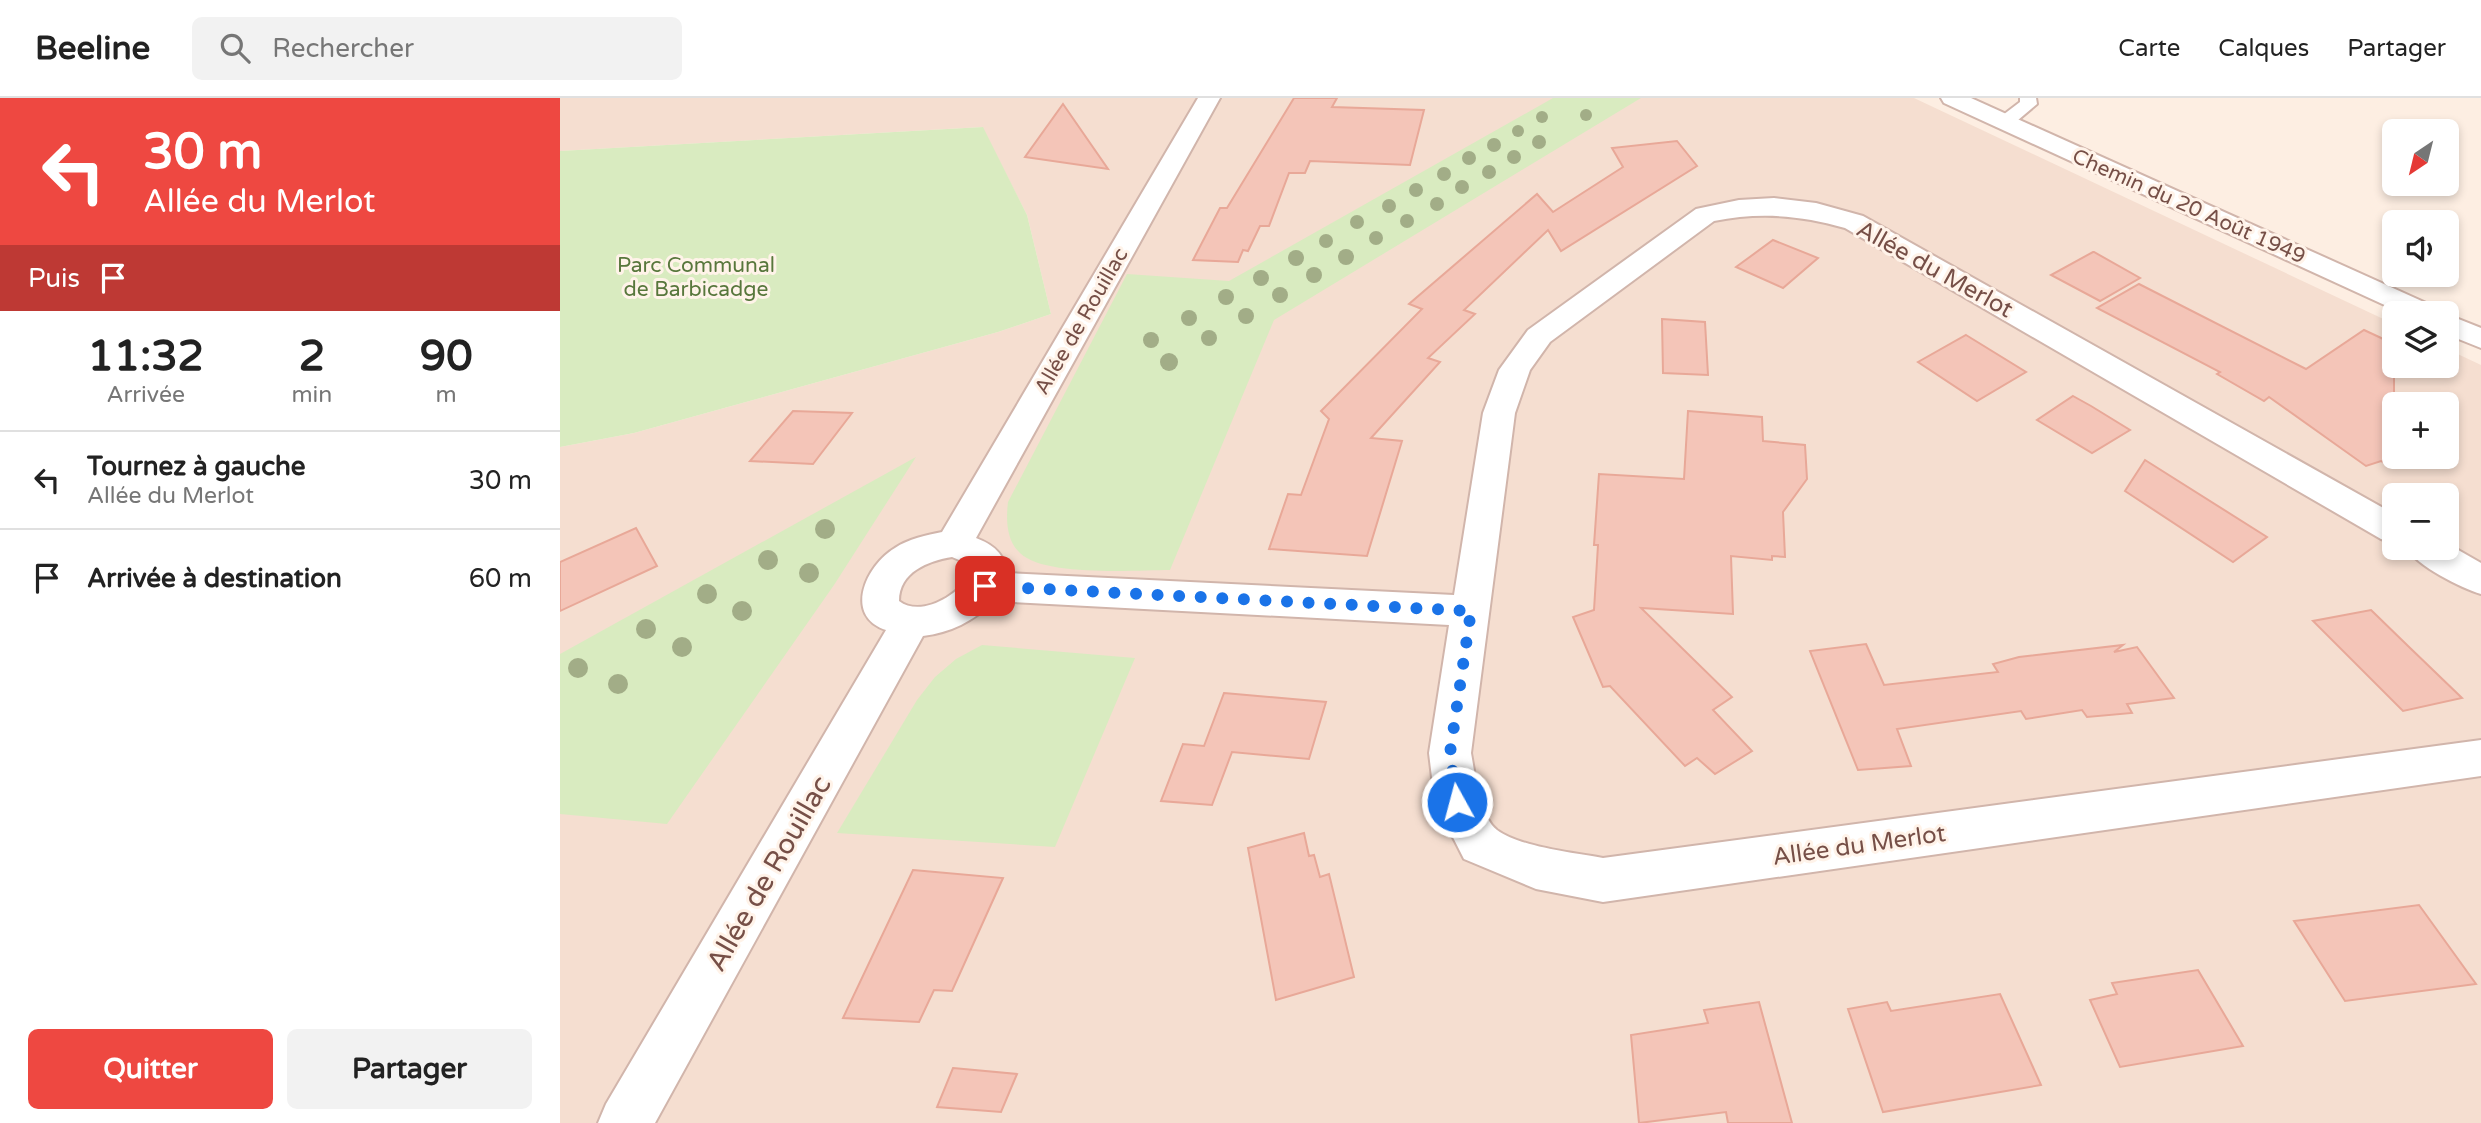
<!DOCTYPE html>
<html lang="fr">
<head>
<meta charset="utf-8">
<style>
	:root { --surface:#fff; --page:#f2f2f2; --text:#222; --muted:#767676; --line:#e0e0e0; --accent:#ee4841 }
	body { margin:0; font-family:"Varela Round",sans-serif; background:var(--page); color:var(--text); height:100vh; display:flex; flex-direction:column; font-size:26px; white-space:nowrap }
	* { box-sizing:border-box; margin:0 }
	p { font-size:23px; color:var(--muted) }
	.icon { flex:none; width:38px; height:38px; fill:none; stroke:currentColor; stroke-width:2; stroke-linecap:round; stroke-linejoin:round }
	.map { position:relative; flex:1; overflow:hidden }
	.panel { display:flex; flex-direction:column; background:var(--surface); width:560px }
	.panel>* { flex:none }
	.guide { background:#ee4841; color:#fff; overflow:hidden }
	.needle { width:46px; rotate:215deg }
	.tools { position:absolute; left:1822px; top:21px; display:grid; gap:14px }
	.tools a { display:grid; place-items:center; width:77px; height:77px; border-radius:10px; background:var(--surface); box-shadow:0 4px 10px #0003; font-size:35px }
	.pin { position:absolute; display:grid; place-items:center; width:60px; height:60px; color:#fff; margin:-30px; border-radius:14px; box-shadow:0 4px 10px #0006 }
	.me { position:absolute; width:77px; margin:-38px; rotate:353deg; stroke-linejoin:round; filter:drop-shadow(0 0 5px #0008) }
	.turn { display:flex; align-items:center; gap:24px; height:147px; padding:0 28px; font-size:32px }
	.turn .icon { width:91px; height:91px; stroke-width:2.5 }
	.turn b { display:block; font-size:49px; line-height:60px }
	.then { display:flex; align-items:center; height:66px; padding:0 28px; background:#0003; gap:14px; font-size:26px }
	.eta { display:flex; justify-content:space-evenly; align-items:center; height:119px; text-align:center }
	.eta b { font-size:42px; font-weight:700; line-height:49px }
	.button { display:flex; gap:14px; margin-top:auto; padding:14px 28px }
	.button a { flex:1; height:80px; border-radius:10px; background:var(--accent); color:#fff; font-size:28px; font-weight:700; line-height:80px; text-align:center }
	.button a+a { background:var(--page); color:var(--text) }
	ul { padding:0; list-style:none }
	li { display:flex; align-items:center; gap:21px; height:98px; padding:0 28px; border-top:2px solid var(--line) }
	li div { flex:1 }
	li b { display:block; font-size:26px }
	li em { font-style:normal }
	header { display:flex; align-items:center; gap:42px; box-sizing:border-box; height:98px; padding:0 35px; background:var(--surface); border-bottom:2px solid var(--line) }
	header strong { font-size:33px }
	nav { display:flex; gap:38px; margin-inline-start:auto; font-size:24px }
	.search { width:490px; height:63px; background:var(--page); display:flex; align-items:center; gap:18px; box-sizing:border-box; padding:0 24px; border-radius:10px; color:var(--muted); font-size:26px }
	main { display:flex; flex:1; min-height:0 }
	.map>svg:first-child { display:block }
	.residential { fill:#f5ded0; fill-rule:evenodd }
	.green { fill:#d9ebc0 }
	.building { fill:#f4c5b8; stroke:#e8a898; stroke-width:2 }
	.lines { fill:none; stroke-linecap:round; stroke-linejoin:round }
	.service-casing { stroke:#d1b5ab; stroke-width:4 }
	.minor-casing { stroke:#d1b5ab; stroke-width:4 }
	.tertiary-casing { stroke:#d1b5ab; stroke-width:4 }
	.service { fill:#fff; fill-rule:evenodd }
	.minor { fill:#fff; fill-rule:evenodd }
	.tertiary { fill:#fff; fill-rule:evenodd }
	.tree { fill:#a2ad87 }
	.route { stroke:#1a73e8; stroke-width:12; stroke-dasharray:0 21.6 }
	.labels { text-anchor:middle; stroke-width:6; stroke-linejoin:round; paint-order:stroke }
	.far-street-label { font-size:21px; fill:#764f47; stroke:#fff3e9 }
	.far-park-label { font-size:21px; fill:#58773c; stroke:#fff3e9 }
	.street-label { font-size:24px; fill:#764f47; stroke:#fff3e9 }
	.near-street-label { font-size:28px; fill:#764f47; stroke:#fff3e9 }
</style>
</head>
<body>
<header>
<strong>Beeline</strong>
<div class="search"><svg class="icon" aria-label="search" viewBox="0 0 24 24"><circle cx="10" cy="10" r="6"/><path d="M15 15l6 6"/></svg>Rechercher</div>
<nav><a>Carte</a><a>Calques</a><a>Partager</a></nav>
</header>
<main>
<section class="panel">
<div class="guide">
<div class="turn"><svg class="icon" aria-label="left" viewBox="0 0 24 24"><path d="M17 20v-9H6M10 6l-5 5 5 5"/></svg><div><b>30 m</b>Allée du Merlot</div></div>
<div class="then">Puis<svg class="icon" aria-label="arrive" viewBox="0 0 24 24"><path d="M6 21V4h12l-3 4 3 4H6"/></svg></div>
</div>
<div class="eta">
<div><b>11:32</b><p>Arrivée</p></div>
<div><b>2</b><p>min</p></div>
<div><b>90</b><p>m</p></div>
</div>
<ul>
<li><svg class="icon" aria-label="left" viewBox="0 0 24 24"><path d="M17 20v-9H6M10 6l-5 5 5 5"/></svg><div><b>Tournez à gauche</b><p>Allée du Merlot</p></div><em>30 m</em></li>
<li><svg class="icon" aria-label="arrive" viewBox="0 0 24 24"><path d="M6 21V4h12l-3 4 3 4H6"/></svg><div><b>Arrivée à destination</b></div><em>60 m</em></li>
</ul>
<div class="button"><a>Quitter</a><a>Partager</a></div>
</section>
<div class="map">
<svg width="1921" height="1025" viewBox="0 0 1921 1025">
	<rect width="100%" height="100%" fill="#fdeee2"/>
	<!-- residential -->
	<path class="residential" d="M0,0H1354L1834,226V268H1886L1887,251L1921,267V1025H0V349L74,335L438,234L491,216L467,117L422,29L0,53ZM1834,306H1886V359H1834ZM1834,397H1886V450H1834Z"/>
	<!-- green -->
	<g class="green">
		<path d="M993,0H1081L714,222L610,472C576,472 484,479 460,455C446,442 446,421 448,404L567,176L669,183Z"/>
		<path d="M423,29L467,117L491,216L438,234L74,335L0,349V53Z"/>
		<path d="M356,359L274,487L107,726L0,716V556Z"/>
		<path d="M422,547L575,560L495,749L277,735L357,602L375,579L396,561Z"/>
	</g>
	<!-- building -->
	<g class="building">
		<path d="M734,0H777L772,9L864,12L850,67L750,63L745,75H729L709,128H700L688,153L683,152L678,164L633,162L660,110H667Z"/>
		<path d="M503,6L548,71L465,59Z"/>
		<path d="M1117,43L1137,68L1001,153L988,132L904,212L915,216L868,260L880,264L811,340L842,343L807,458L709,451L728,396L741,397L769,321L761,313L862,211L849,206L977,96L993,114L1063,69L1052,50Z"/>
		<path d="M1213,142L1258,160L1223,190L1176,169Z"/>
		<path d="M1533,154H1534L1580,180L1540,203L1491,177Z"/>
		<path d="M1579,186L1746,271L1804,232L1834,246V297L1848,306H1834V359H1856L1829,368L1821,363L1806,368L1709,299L1704,303L1657,276L1660,274L1537,210Z"/>
		<path d="M1102,221L1145,224L1148,277L1103,275Z"/>
		<path d="M1406,237L1466,274L1417,303L1358,264Z"/>
		<path d="M1513,298L1531,308L1570,332L1532,355L1477,322Z"/>
		<path d="M233,313L292,315L253,366L190,363Z"/>
		<path d="M1128,313L1202,319L1203,343L1245,347L1247,381L1223,414L1225,459L1212,458V462L1171,458L1173,516L1081,510L1172,599L1153,612L1192,653L1155,676L1137,660L1125,668L1050,588L1043,589L1013,519L1034,512L1038,447H1034L1039,376L1124,381Z"/>
		<path d="M1585,362L1707,439L1673,464L1565,393Z"/>
		<path d="M76,430L97,468L0,513V464Z"/>
		<path d="M1811,512L1847,547L1902,600L1843,613L1753,523Z"/>
		<path d="M1306,546L1324,587L1438,574L1433,566L1459,559L1563,547L1554,554L1577,549L1614,600L1567,606L1572,615L1527,619L1522,612L1466,621L1461,613L1337,631L1351,668L1298,672L1250,553Z"/>
		<path d="M664,595L766,604L749,661L672,654L652,707L601,703L623,646L644,648Z"/>
		<path d="M744,735L749,758L754,757L760,779L769,776L794,879L716,902L688,750Z"/>
		<path d="M353,772L443,780L392,893L374,892L359,924L283,920Z"/>
		<path d="M1859,807L1916,886L1785,903L1734,823Z"/>
		<path d="M1638,872L1683,948L1560,969L1530,902L1557,896L1552,885Z"/>
		<path d="M1440,896L1481,987L1323,1014L1288,911L1327,904L1331,913Z"/>
		<path d="M1199,904L1232,1025H1168L1166,1014L1079,1025L1071,937L1148,925L1144,912Z"/>
		<path d="M393,970L457,976L441,1014L377,1009Z"/>
	</g>
	<g class="lines">
		<defs>
			<path id="service" d="M1460,0H1476L1477,6L1451,28H1439L1436,24L1439,20L1460,4Z"/>
			<g id="minor">
				<path d="M638,0H660L416,440C432,446 446,456 446,475L894,497L923,315L939,272L968,232L1136,111L1179,102L1214,100L1256,105L1303,118L1834,416V445L1821,441L1285,130C1240,117 1199,114 1154,123L990,244L970,272L955,315L911,655C915,676 919,718 937,732C960,749 1015,755 1043,760L1921,642V678L1043,804L976,791L904,761L875,704L869,655L889,527L433,503C415,523 389,535 363,538L95,1025H38L46,1006L326,532C283,518 306,467 335,450C348,441 367,437 382,434ZM392,459L404,464L409,469L408,479C396,499 360,519 339,503C339,474 368,463 392,459Z"/>
				<path d="M1886,445L1921,465V496C1901,490 1857,468 1847,450H1886Z"/>
			</g>
			<g id="tertiary">
				<path d="M1381,0H1411L1875,209L1880,215H1842L1384,5Z"/>
				<path d="M1886,216L1921,230V250L1886,236Z"/>
			</g>
		</defs>
		<!-- service casing -->
		<use href="#service" class="service-casing"/>
		<!-- minor casing -->
		<use href="#minor" class="minor-casing"/>
		<!-- tertiary casing -->
		<use href="#tertiary" class="tertiary-casing"/>
		<!-- service -->
		<use href="#service" class="service"/>
		<!-- minor -->
		<use href="#minor" class="minor"/>
		<!-- tertiary -->
		<use href="#tertiary" class="tertiary"/>
	</g>
	<!-- trees -->
	<g class="tree">
		<circle cx="1026" cy="17" r="6"/>
		<circle cx="982" cy="19" r="6"/>
		<circle cx="958" cy="33" r="6"/>
		<circle cx="979" cy="44" r="7"/>
		<circle cx="934" cy="47" r="7"/>
		<circle cx="954" cy="59" r="7"/>
		<circle cx="909" cy="60" r="7"/>
		<circle cx="929" cy="74" r="7"/>
		<circle cx="884" cy="76" r="7"/>
		<circle cx="902" cy="89" r="7"/>
		<circle cx="856" cy="92" r="7"/>
		<circle cx="877" cy="106" r="7"/>
		<circle cx="829" cy="108" r="7"/>
		<circle cx="847" cy="123" r="7"/>
		<circle cx="797" cy="124" r="7"/>
		<circle cx="816" cy="140" r="7"/>
		<circle cx="766" cy="143" r="7"/>
		<circle cx="786" cy="159" r="8"/>
		<circle cx="736" cy="160" r="8"/>
		<circle cx="754" cy="177" r="8"/>
		<circle cx="701" cy="180" r="8"/>
		<circle cx="720" cy="197" r="8"/>
		<circle cx="666" cy="199" r="8"/>
		<circle cx="686" cy="218" r="8"/>
		<circle cx="629" cy="220" r="8"/>
		<circle cx="649" cy="240" r="8"/>
		<circle cx="591" cy="242" r="8"/>
		<circle cx="609" cy="264" r="9"/>
		<circle cx="265" cy="431" r="10"/>
		<circle cx="208" cy="462" r="10"/>
		<circle cx="249" cy="475" r="10"/>
		<circle cx="147" cy="496" r="10"/>
		<circle cx="182" cy="513" r="10"/>
		<circle cx="86" cy="531" r="10"/>
		<circle cx="122" cy="549" r="10"/>
		<circle cx="18" cy="570" r="10"/>
		<circle cx="58" cy="586" r="10"/>
	</g>
	<g class="lines">
		<!-- route -->
		<path class="route" d="M425,488L911,513L890,655L897,704"/>
	</g>
	<g class="labels">
		<!-- far-street labels -->
		<g class="far-street-label">
			<text transform="translate(1629 108) rotate(24)" y="7">Chemin du 20 Août 1949</text>
			<text transform="translate(521 223) rotate(-60)" y="7">Allée de Rouillac</text>
		</g>
		<!-- far-park labels -->
		<g class="far-park-label">
			<text x="136" y="174">Parc Communal<tspan x="136" dy="24">de Barbicadge</tspan></text>
		</g>
		<!-- street labels -->
		<g class="street-label">
			<text transform="translate(1375 171) rotate(29)" y="8">Allée du Merlot</text>
			<text transform="translate(1299 747) rotate(-8)" y="8">Allée du Merlot</text>
		</g>
		<!-- near-street labels -->
		<g class="near-street-label">
			<text transform="translate(208 775) rotate(-60)" y="10">Allée de Rouillac</text>
		</g>
	</g>
</svg>
<div class="tools">
<a><svg class="needle" viewBox="-14 -14 28 28"><path d="M0-13l5 13h-10z" fill="#e53935"/><path d="M0 13l5-13h-10z" fill="#767676"/></svg></a>
<a><svg class="icon" aria-label="sound" viewBox="0 0 24 24"><path d="M4 9h4l5-4v14l-5-4H4zM17 9q2 3 0 6"/></svg></a>
<a><svg class="icon" aria-label="layers" viewBox="0 0 24 24"><path d="M12 4l9 5-9 5-9-5zM3 14l9 5 9-5"/></svg></a>
<a>+</a>
<a>−</a>
</div>
<div class="pin" style="left:425px;top:488px;background:#d93025"><svg class="icon" aria-label="arrive" viewBox="0 0 24 24"><path d="M6 21V4h12l-3 4 3 4H6"/></svg></div>
<svg class="me" style="left:897px;top:704px" viewBox="-20 -20 40 40"><circle r="17" fill="#1a73e8" stroke="#fff" stroke-width="3"/><path d="M0-11L8 9 0 5-8 9z" fill="#fff"/></svg>
</div>
</main>
</body>
</html>
